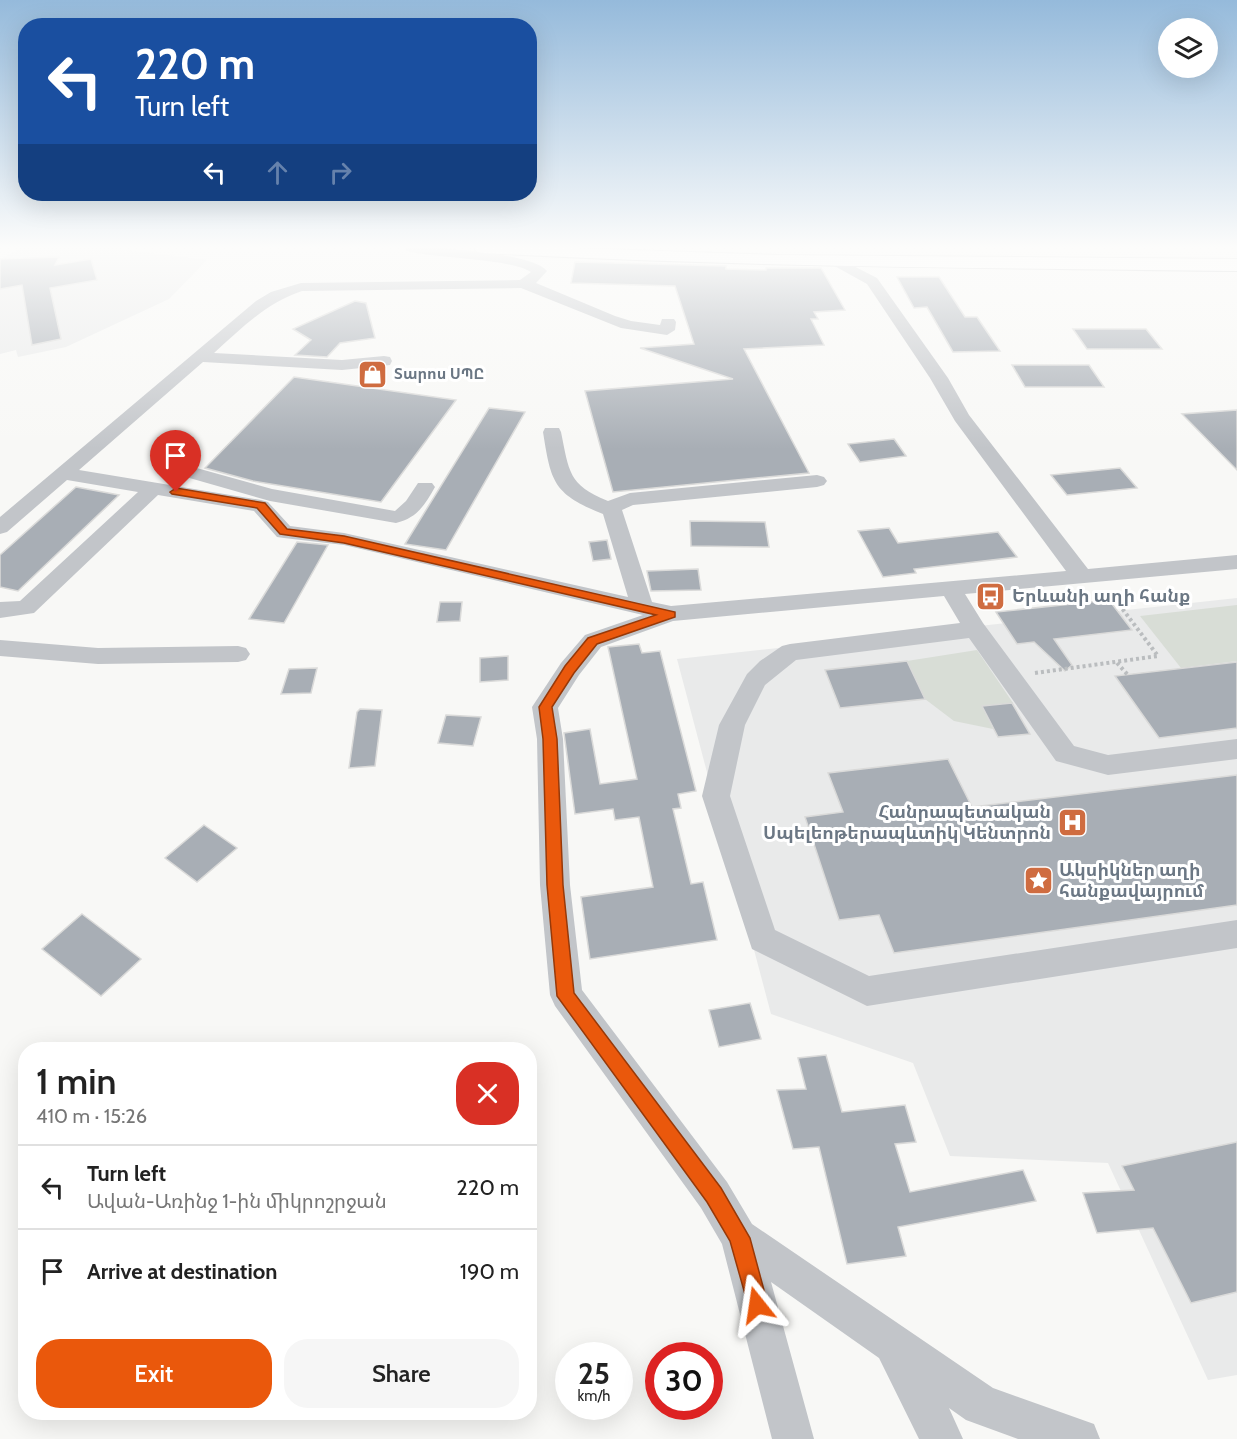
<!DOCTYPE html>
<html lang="en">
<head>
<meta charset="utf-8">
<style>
	:root { --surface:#fff; --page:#f6f6f6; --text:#222; --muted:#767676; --line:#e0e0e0; --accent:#ea580c }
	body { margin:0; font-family:Cabin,"Noto Sans Armenian",sans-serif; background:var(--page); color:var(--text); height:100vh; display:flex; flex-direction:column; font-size:22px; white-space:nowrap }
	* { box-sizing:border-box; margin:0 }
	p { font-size:20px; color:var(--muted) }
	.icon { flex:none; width:33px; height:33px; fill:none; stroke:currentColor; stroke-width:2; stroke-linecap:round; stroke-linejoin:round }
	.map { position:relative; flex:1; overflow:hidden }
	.details { position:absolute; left:18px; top:1042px; width:519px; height:378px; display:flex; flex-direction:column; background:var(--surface); border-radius:24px; box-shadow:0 6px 24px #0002 }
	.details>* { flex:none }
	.guide { position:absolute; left:18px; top:18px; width:519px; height:183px; border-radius:24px; box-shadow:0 6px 24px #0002; background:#1a4fa0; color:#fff; overflow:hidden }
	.controls { position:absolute; left:1158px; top:18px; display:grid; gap:12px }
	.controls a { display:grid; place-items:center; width:60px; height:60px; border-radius:50%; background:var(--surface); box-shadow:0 6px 24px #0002; font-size:30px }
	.speed { position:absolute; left:555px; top:1342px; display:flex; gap:12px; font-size:30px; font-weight:700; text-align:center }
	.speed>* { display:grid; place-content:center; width:78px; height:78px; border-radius:50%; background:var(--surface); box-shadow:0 6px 24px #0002; line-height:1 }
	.speed small { font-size:15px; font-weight:400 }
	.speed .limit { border:9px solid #d22; background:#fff; color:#111 }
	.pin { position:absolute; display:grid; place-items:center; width:51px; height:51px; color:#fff; margin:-62px -26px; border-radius:50% 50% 50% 0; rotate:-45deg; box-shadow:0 0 6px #0007 }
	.pin .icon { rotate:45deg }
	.me { position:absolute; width:66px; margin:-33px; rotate:345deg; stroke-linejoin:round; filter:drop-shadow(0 0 4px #0008) }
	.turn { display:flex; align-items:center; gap:21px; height:126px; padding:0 18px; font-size:27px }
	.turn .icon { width:78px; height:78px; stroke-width:2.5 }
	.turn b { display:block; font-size:42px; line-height:51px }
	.lanes { display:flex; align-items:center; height:57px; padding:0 18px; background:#0003; justify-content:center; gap:30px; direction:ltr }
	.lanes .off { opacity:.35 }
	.round { display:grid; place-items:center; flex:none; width:63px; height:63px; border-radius:24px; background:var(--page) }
	.summary { display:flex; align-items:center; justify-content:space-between; height:102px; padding:0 18px }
	h1 { font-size:36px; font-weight:600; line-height:45px }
	.button { display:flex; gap:12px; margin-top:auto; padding:12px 18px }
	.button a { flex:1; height:69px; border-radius:24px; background:var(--accent); color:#fff; font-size:24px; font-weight:600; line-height:69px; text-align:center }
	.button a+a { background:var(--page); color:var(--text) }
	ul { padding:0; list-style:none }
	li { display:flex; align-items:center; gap:18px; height:84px; padding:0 18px; border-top:2px solid var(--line) }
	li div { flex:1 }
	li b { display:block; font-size:22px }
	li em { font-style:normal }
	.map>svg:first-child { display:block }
	.built { fill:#e9eaea }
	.green { fill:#d8ddd6 }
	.building { fill:#a8aeb5; stroke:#dadad9; stroke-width:1.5 }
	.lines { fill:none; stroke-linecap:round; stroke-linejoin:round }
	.highway-casing { stroke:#b4b7ba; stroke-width:2 }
	.path { stroke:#babdbf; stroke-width:4; stroke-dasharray:3 3; stroke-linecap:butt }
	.minor { fill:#c2c5c9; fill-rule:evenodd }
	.highway { fill:#fff; fill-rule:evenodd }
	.route { fill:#ea580c; stroke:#983908; stroke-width:1.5 }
	.labels { text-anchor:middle; stroke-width:6; stroke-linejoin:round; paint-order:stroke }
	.far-poi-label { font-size:15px; font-weight:bold; fill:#6b7784; stroke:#fff; text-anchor:start }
	.poi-label { font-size:18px; font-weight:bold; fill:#6b7784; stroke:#fff; text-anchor:start }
</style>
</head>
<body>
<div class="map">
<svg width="1237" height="1439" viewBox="0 0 1237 1439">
	<rect width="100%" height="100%" fill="#f8f8f6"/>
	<!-- built -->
	<g class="built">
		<path d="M22,248H112L207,260L169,299L66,347L18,357L16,350L0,354V259Z"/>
		<path d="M1237,598V1375L1208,1380L1108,1163L950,1156L913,1063L771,1014L677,659Z"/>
	</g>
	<!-- green -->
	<g class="green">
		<path d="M1237,605V661L1181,668L1140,616Z"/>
		<path d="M977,650L1013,703L982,706L993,729L954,721L925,699L907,661Z"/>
	</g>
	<!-- building -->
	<g class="building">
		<path d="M59,257L55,265L91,259L97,280L50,288L61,339L32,345L22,285L0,289V259Z"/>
		<path d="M575,262L726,266V269L766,270V268H821L845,310L814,312L818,319H811L824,345L744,349L809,473L613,492L585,391L733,379L640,348L694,344L675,286L571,283Z"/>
		<path d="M897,277H939L965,317H977L1000,351L953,352L927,307L914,308Z"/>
		<path d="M355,301L366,303L375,338L340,343L327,357L295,355L311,340L293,329Z"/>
		<path d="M1073,329H1146L1162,349H1087Z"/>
		<path d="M1012,365H1089L1104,387H1025Z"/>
		<path d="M294,377L456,400L381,502L253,481L205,468Z"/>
		<path d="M489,408L525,412L446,550L405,544Z"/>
		<path d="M1237,410V470L1182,414Z"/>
		<path d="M894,439L906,456L860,462L848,444Z"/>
		<path d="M1120,468L1137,488L1067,495L1051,475Z"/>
		<path d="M76,487L119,495L18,591L0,587V555Z"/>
		<path d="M690,521L765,522L769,547L691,546Z"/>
		<path d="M889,528L898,543L998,532L1017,557L914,569L916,573L883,577L858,531Z"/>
		<path d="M607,540L611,559L593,561L589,542Z"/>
		<path d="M297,542L328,545L284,623L249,619Z"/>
		<path d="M698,569L701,590L651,591L647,571Z"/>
		<path d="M1109,600L1132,630L1054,639L1072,665L1065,671L1034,642L1017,644L996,612Z"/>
		<path d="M440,602H462L460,621L437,622Z"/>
		<path d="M639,644L642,653L660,651L696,791L678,794L681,808L673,809L691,884L703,882L717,940L590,959L581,897L653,887L639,817L615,820L613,809L575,814L564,733L590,729L600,784L637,779L608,647Z"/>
		<path d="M508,656V680L480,682V658Z"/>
		<path d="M907,661L925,699L840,708L825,670Z"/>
		<path d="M1237,662V728L1159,738L1115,676Z"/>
		<path d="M317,668L311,693L281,694L289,669Z"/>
		<path d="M1012,703L1030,734L998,737L982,706Z"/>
		<path d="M360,709L382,710L375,766L349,768L357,712Z"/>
		<path d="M446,715L481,717L473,746L438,743Z"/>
		<path d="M948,759L972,807L1237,775V905L894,953L879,915L839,920L805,817L843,812L828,773Z"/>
		<path d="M204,825L237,848L197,882L165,858Z"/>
		<path d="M82,914L141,959L101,996L42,949Z"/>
		<path d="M750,1003L761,1039L719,1047L709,1010Z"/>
		<path d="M826,1055L842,1112L905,1105L916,1142L895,1144L910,1192L1023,1170L1036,1201L898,1227L906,1256L847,1264L819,1147L793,1149L777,1090L806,1089L798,1058Z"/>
		<path d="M1237,1142V1292L1191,1303L1153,1228L1097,1233L1083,1193L1134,1190L1122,1166Z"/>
	</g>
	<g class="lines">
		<defs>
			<path id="highway" d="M474,248H574L779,255L1237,259V271C985,268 734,267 483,253L477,252Z"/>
		</defs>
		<!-- highway casing -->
		<use href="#highway" class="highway-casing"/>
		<!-- path -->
		<g class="path">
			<path d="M1117,663L1128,675"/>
			<path d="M1035,673L1158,656L1121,607"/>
		</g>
		<!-- minor -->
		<g class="minor">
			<path d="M405,248C429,245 533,253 547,271L536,283L615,316L631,321L660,325L662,319H674L676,322L675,330L667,335L621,328L521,288L302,291C266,303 242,328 214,353L342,360L384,356L390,357L392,361L390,365L342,370L203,362L79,470L261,500L268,502L290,526L344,533L628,597L603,514C553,494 551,482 543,432L545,428H559L561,432C569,471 568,485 608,501L630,493L817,475L824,477L827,481L824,485L817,487L633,505L622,510L652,602L671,606L1066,571L955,421L930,378L867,284L831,264L829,261L831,258L836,257L877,278L948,378L969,415L1088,569L1237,555V569L965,594L983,623L1074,746L1108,755L1237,739V759L1108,775L1056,761L969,638L796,660L765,685L745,725L730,796L775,930L869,976L1237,920V948L867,1006L752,949L702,796L719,725L747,674L760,661L782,646L790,644L960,623L944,596L673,621L601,647L579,675L558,708L563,739L570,885L582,990L727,1182L752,1224L993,1388L1094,1424L1100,1439H1018L966,1420L949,1408L963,1439H919L879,1358L771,1282L814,1439H772L722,1244L701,1208L555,1006L550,995L540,885L537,739L532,707L561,663L585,635L643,615L344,545L284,538L277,537L254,511L158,495L34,613L0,618V602L20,601L138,492L67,480L7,532L0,534V517L256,301L271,292L301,283L520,280L531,272C508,258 438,259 407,251Z"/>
			<path d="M193,467L272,489L395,511L406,501L418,483H432L435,487C425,505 417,518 396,523L270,501L186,477L183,473L186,469Z"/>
			<path d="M0,640L98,648L238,646L246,648L250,654L246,660L238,662L98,664L0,656Z"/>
		</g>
		<!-- highway -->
		<use href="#highway" class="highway"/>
	</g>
	<!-- sky -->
	<linearGradient id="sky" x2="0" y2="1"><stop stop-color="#95badb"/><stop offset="0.55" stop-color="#fcfcfb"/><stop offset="1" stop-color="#fcfcfb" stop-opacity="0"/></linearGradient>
	<rect width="1237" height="449" fill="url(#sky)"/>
	<!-- route -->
	<path class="route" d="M176,488L265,503L287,529L344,536L675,612V617L597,644L574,673L552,707L557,739L563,885L574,993L721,1188L750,1238L768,1305L765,1312L757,1315L750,1312L730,1241L707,1202L557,996L547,885L543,739L539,707L565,666L588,638L656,615L344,543L280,534L257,508L172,494L170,492Z"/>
	<!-- icons -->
	<defs>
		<symbol id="shop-square" viewBox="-11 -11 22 22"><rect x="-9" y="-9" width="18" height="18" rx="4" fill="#cf6c40" stroke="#fff"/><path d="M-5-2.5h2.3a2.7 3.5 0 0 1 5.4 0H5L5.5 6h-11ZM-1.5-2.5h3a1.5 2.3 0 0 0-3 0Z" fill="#fff"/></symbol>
		<symbol id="bus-square" viewBox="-11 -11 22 22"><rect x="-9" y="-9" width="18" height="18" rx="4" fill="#cf6c40" stroke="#fff"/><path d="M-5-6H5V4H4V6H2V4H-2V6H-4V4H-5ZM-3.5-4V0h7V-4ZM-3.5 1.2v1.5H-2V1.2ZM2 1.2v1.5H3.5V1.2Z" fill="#fff"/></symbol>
		<symbol id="hospital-square" viewBox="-11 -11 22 22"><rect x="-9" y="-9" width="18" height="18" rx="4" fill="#cf6c40" stroke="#fff"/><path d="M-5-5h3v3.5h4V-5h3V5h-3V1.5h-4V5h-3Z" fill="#fff"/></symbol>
		<symbol id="sight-square" viewBox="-11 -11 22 22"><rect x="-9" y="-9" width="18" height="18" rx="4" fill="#cf6c40" stroke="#fff"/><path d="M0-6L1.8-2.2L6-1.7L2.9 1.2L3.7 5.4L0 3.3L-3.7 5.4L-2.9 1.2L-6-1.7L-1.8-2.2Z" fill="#fff"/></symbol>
	</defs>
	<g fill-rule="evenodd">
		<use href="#shop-square" x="356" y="358" width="33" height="33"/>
		<use href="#bus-square" x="974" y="580" width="33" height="33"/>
		<use href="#hospital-square" x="1056" y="806" width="33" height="33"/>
		<use href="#sight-square" x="1022" y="864" width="33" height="33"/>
	</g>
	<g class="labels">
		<!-- far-poi labels -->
		<g class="far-poi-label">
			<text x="394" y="379">Տարոս ՍՊԸ</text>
		</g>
		<!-- poi labels -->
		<g class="poi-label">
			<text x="1012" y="602">Երևանի աղի հանք</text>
			<text x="1051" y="818" text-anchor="end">Հանրապետական<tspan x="1051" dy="21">Սպելեոթերապևտիկ Կենտրոն</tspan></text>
			<text x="1059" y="876">Ակսիկներ աղի<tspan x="1059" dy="21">հանքավայրում</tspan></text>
		</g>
	</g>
</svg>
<div class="controls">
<a><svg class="icon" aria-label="layers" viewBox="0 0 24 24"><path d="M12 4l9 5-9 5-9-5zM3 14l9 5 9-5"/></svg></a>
</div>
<div class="speed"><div>25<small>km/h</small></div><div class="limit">30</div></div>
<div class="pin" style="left:176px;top:492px;background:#d93025"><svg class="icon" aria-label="arrive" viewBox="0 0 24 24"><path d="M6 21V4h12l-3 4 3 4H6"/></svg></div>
<svg class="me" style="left:757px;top:1305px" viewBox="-20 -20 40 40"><path d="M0-17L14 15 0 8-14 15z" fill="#ea580c" stroke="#fff" stroke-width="4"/></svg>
<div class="guide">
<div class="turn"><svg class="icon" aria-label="left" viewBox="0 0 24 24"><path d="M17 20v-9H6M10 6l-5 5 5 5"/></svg><div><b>220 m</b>Turn left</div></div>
<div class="lanes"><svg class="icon" aria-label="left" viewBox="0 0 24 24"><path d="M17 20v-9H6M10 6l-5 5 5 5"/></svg><svg class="icon off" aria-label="ahead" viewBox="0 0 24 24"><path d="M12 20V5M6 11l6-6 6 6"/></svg><svg class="icon off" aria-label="right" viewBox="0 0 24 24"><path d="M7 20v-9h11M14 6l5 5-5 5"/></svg></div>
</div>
<section class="details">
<div class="summary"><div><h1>1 min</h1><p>410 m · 15:26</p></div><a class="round" style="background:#d93025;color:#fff"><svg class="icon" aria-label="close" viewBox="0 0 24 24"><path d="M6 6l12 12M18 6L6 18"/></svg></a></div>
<ul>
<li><svg class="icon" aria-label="left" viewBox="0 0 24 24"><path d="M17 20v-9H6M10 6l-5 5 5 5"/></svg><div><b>Turn left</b><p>Ավան-Առինջ 1-ին միկրոշրջան</p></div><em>220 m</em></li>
<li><svg class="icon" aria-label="arrive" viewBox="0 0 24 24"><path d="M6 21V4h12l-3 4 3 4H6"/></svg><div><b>Arrive at destination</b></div><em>190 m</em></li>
</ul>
<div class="button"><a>Exit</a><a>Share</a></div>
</section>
</div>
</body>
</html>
